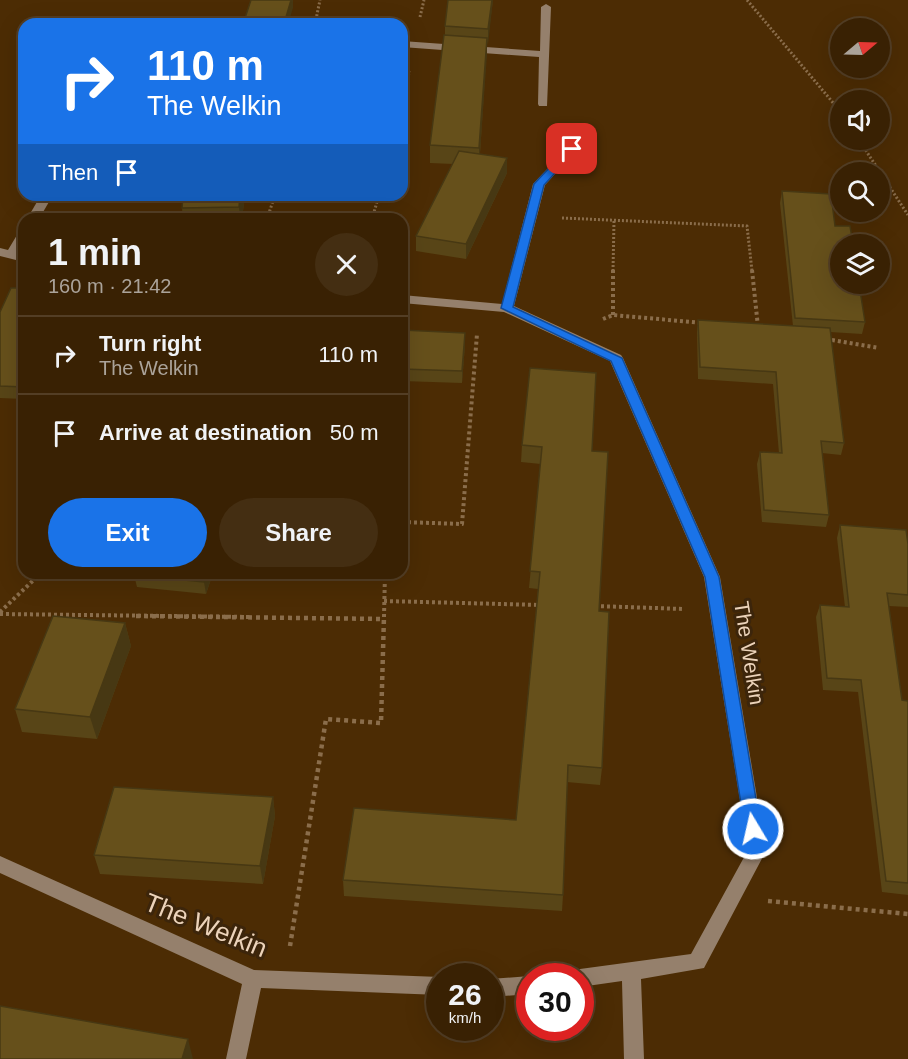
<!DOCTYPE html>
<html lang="en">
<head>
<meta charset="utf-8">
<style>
	:root { --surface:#392103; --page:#442e12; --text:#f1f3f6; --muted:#aba39a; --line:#533e25; --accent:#1a73e8 }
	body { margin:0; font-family:Arial,sans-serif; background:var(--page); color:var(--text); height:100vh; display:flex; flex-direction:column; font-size:22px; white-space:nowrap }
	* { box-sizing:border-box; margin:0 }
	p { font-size:20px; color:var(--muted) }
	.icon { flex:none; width:33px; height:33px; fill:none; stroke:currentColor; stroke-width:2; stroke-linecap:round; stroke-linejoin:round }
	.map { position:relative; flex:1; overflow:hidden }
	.sheet { position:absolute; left:18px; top:213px; width:390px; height:366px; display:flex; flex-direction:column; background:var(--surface); border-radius:18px; box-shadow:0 6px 24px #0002,0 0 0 2px var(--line) }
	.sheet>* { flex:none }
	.hud { position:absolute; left:18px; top:18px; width:390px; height:183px; border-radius:18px; box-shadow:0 6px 24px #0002,0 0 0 2px var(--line); background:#1a73e8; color:#fff; overflow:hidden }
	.needle { width:39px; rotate:71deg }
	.fabs { position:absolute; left:830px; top:18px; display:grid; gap:12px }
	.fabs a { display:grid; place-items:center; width:60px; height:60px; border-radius:50%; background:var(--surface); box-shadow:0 6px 24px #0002,0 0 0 2px var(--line); font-size:30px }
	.speed { position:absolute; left:426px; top:963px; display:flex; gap:12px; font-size:30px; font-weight:700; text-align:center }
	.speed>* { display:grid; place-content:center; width:78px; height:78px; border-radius:50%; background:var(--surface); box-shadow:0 6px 24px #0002,0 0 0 2px var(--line); line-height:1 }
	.speed small { font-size:15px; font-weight:400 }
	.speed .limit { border:9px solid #d22; background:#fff; color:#111 }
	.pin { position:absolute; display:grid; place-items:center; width:51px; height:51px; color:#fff; margin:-26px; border-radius:12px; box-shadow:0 3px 9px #0006 }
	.me { position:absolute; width:66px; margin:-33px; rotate:351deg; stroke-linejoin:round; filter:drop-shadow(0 0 4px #0008) }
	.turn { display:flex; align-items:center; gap:21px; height:126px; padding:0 30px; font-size:27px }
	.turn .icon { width:78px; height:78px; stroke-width:2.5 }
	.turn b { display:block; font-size:42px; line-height:51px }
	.then { display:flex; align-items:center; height:57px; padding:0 30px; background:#0003; gap:12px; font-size:22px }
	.round { display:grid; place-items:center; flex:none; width:63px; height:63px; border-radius:32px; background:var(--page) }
	.summary { display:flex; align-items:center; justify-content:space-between; height:102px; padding:0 30px }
	h1 { font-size:36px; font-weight:700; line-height:45px }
	.action { display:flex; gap:12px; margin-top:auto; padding:12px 30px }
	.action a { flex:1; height:69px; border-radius:36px; background:var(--accent); color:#fff; font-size:24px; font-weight:700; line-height:69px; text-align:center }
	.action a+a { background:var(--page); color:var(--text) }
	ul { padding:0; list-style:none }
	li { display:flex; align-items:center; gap:18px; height:78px; padding:0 30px; border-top:2px solid var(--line) }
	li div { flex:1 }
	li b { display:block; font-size:22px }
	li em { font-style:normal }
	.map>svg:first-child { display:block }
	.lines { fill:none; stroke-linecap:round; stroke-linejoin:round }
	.path-far2 { stroke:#8a6d4b; stroke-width:3; stroke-dasharray:2 2; stroke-linecap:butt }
	.path-far1 { stroke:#8a6d4b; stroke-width:4; stroke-dasharray:3 3; stroke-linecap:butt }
	.path { stroke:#8a6d4b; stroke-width:4.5; stroke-dasharray:4 4; stroke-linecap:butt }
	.minor { fill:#95806c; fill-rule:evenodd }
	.wall { fill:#584517 }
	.shaded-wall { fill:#473813 }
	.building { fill:#66501b; stroke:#473813; stroke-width:1.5 }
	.route { fill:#1a73e8; stroke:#114b97; stroke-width:1.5 }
	.labels { text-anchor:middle; stroke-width:6; stroke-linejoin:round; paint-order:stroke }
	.street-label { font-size:21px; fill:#ecd3ba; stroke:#3c250b }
	.near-street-label { font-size:26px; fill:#ecd3ba; stroke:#3c250b }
</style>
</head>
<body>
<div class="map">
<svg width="908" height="1059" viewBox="0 0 908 1059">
	<rect width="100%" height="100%" fill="#4c2c04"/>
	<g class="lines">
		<!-- path-far2 -->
		<g class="path-far2">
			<path d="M747,0L840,111"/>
			<path d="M420,17L424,0"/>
			<path d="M315,24L320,0"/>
			<path d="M408,80L409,71"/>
			<path d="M859,140L908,215"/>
			<path d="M562,218L747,226L752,271"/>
			<path d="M267,219L275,195"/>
			<path d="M372,219L379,195"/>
			<path d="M613,271L614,220"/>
		</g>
		<!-- path-far1 -->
		<g class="path-far1">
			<path d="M752,270L758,327"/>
			<path d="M613,315V270"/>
			<path d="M603,319L613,315L703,323"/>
			<path d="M826,339L879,348"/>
			<path d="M402,522L462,524L477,334"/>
			<path d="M384,601L540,605"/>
			<path d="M595,606L684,609"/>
			<path d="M0,612L41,573"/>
			<path d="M0,614L251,617"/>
			<path d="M384,617L385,573"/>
		</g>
		<!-- path -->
		<g class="path">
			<path d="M136,616L384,619"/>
			<path d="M768,901L908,914"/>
			<path d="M290,946L326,719L381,723L384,616"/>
		</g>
		<!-- minor -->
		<g class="minor">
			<path d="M546,4L551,7L547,106H539L538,104L539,57L402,47V41L540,51L541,7Z"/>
			<path d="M572,146L576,147V151L545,185L514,306L621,355L623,358L720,577L766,851L704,968L641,979L644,1059H624L622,981L580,987V976H571L573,972L580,969L691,954L748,850L704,577L610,361L504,312L402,303V295L502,304L533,184L568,147Z"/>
			<path d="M41,195H53L39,219H27Z"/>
			<path d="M24,229V244L19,253L24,254V262L0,256V248L8,250L20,230Z"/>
			<path d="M0,856L254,970L440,977V995L261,988L246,1059H226L242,984L0,873Z"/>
			<path d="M530,976V994L490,997V979Z"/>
		</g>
	</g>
	<!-- wall -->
	<g class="wall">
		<path d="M448,0H493L487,45L480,154L507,173L466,259L416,251V236L453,164L430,163V145L445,35V26Z"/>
		<path d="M782,191L835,226L865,322L862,334L830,332L844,443L841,455L822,453L829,515L826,527L762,522L757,464L760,452L779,453L773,384L698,379L697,332L698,320L793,326L780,203Z"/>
		<path d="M245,195L242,219H183L182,208Z"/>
		<path d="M24,288V399L0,398V312Z"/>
		<path d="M402,330L465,333V345L462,383L402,381Z"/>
		<path d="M522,445L592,451L599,611L602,768L600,785L567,782L563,895L562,911L344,896L343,880L516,820L538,589L529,588L541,464L521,462Z"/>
		<path d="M840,525L908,544V607L889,606L902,700L908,701V895L882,892L858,692L823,690L816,617L820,605L845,607L837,538Z"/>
		<path d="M213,573L206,594L137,587L134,575Z"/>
		<path d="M125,623L131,646L97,739L22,732L15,709Z"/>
		<path d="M273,797L275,816L263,884L100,874L94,855Z"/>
	</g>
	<!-- shaded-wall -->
	<g class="shaded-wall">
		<path d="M291,0H293V8L288,24H284Z"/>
		<path d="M492,0H493L488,45V29Z"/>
		<path d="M487,38V55L479,166V148Z"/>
		<path d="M507,158V173L466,259V244Z"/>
		<path d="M240,195H245L242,219H240L239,207Z"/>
		<path d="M465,333V345L462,383V371Z"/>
		<path d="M207,573H213L206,594L204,582Z"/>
		<path d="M125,623L131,646L97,739L90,717Z"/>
		<path d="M273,797L275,816L263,884L260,866Z"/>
		<path d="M188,1039L193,1059H182Z"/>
	</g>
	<!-- building -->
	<g class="building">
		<path d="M251,0H291L284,24H243Z"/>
		<path d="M448,0H492L488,29L445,26Z"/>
		<path d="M444,35L487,38L479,148L430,145Z"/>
		<path d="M459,151L507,158L466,244L416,236Z"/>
		<path d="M782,191L831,194L835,226H850L853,244H840V284H859L865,322L795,318Z"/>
		<path d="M183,195H240L239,207L182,208Z"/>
		<path d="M11,288H24V387L0,386V312Z"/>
		<path d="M698,320L830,328L844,443L821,441L829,515L764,510L760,452L782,453L776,372L700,367Z"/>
		<path d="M402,330L465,333L462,371L402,369Z"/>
		<path d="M530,368L596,373L592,451L608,452L599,611L609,612L602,768L568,765L563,895L343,880L354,808L516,820L540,572L530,571L542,447L522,445Z"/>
		<path d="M840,525L906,530L908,544V595L887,593L902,700L908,701V883L886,881L861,680L827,678L820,605L849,607Z"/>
		<path d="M135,573H207L204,582L134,575Z"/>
		<path d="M53,616L125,623L90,717L15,709Z"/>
		<path d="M114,787L273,797L260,866L94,855Z"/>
		<path d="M0,1006L188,1039L182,1059H0Z"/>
	</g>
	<!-- route -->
	<path class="route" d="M569,147L577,149L544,185L513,307L622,358L719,577L761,829L759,834L753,836L747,834L745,829L705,577L611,361L501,308L534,184Z"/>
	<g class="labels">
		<!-- street labels -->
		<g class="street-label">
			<text transform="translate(749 653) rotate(81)" y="7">The Welkin</text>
		</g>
		<!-- near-street labels -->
		<g class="near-street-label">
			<text transform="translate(206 925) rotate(22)" y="9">The Welkin</text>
		</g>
	</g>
</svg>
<div class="fabs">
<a><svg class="needle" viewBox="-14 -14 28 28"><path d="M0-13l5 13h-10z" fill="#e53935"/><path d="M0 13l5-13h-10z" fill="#aba39a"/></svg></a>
<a><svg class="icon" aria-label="sound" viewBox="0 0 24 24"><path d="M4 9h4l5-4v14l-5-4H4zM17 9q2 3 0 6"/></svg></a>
<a><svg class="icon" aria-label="search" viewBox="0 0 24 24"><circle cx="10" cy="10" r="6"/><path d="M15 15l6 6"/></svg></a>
<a><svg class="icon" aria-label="layers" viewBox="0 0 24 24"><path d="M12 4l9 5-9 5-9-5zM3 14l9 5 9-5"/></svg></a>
</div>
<div class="speed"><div>26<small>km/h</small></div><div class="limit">30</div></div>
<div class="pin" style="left:572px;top:149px;background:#d93025"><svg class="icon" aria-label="arrive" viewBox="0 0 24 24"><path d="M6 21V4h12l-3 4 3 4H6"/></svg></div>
<svg class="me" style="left:753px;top:829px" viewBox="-20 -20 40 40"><circle r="17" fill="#1a73e8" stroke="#fff" stroke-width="3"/><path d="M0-11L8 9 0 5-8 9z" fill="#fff"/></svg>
<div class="hud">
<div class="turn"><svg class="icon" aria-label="right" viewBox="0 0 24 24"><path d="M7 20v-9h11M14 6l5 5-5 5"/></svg><div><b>110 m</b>The Welkin</div></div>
<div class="then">Then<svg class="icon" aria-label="arrive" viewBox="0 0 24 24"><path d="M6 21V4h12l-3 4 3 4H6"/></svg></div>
</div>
<section class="sheet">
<div class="summary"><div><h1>1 min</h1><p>160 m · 21:42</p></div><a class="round"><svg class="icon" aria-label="close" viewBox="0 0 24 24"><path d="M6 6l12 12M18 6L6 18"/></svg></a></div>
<ul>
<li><svg class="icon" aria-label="right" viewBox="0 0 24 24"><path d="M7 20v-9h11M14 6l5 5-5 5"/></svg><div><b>Turn right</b><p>The Welkin</p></div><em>110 m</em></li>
<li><svg class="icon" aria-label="arrive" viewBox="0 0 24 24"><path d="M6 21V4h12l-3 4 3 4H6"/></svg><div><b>Arrive at destination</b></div><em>50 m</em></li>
</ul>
<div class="action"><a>Exit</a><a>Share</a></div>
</section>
</div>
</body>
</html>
